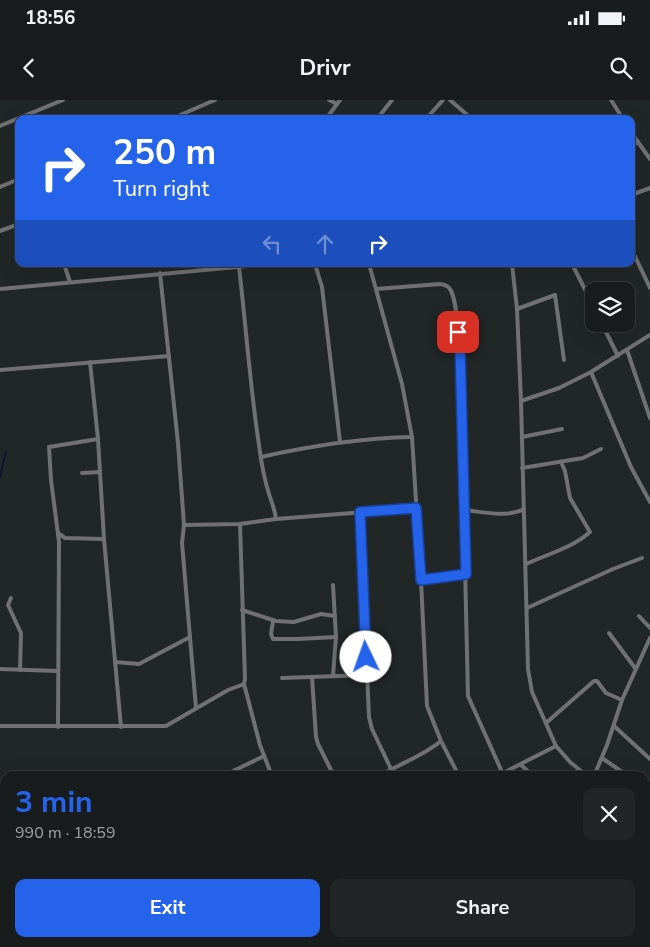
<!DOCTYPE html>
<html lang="en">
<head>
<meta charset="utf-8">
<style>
	:root { --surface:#191c1c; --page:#222525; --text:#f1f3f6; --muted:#9fa1a3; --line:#373a3b; --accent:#2563eb }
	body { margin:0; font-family:"Nunito Sans",sans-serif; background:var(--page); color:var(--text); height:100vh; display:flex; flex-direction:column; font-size:19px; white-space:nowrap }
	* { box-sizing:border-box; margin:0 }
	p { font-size:16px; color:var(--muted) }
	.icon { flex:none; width:28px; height:28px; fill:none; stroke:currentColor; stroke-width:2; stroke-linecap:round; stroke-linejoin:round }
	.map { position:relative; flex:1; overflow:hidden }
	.sheet { position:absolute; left:0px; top:671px; width:650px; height:176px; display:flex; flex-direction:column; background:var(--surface); border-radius:15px 15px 0 0; box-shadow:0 5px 20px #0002,0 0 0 1px var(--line) }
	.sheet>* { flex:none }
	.top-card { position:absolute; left:15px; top:15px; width:620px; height:152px; border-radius:10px; box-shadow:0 5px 20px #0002,0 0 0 1px var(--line); background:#2563eb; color:#fff; overflow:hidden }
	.controls { position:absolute; left:585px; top:182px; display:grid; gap:10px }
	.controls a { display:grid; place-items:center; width:50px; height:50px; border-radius:10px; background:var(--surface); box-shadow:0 5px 20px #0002,0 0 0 1px var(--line); font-size:25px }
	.pin { position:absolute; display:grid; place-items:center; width:42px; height:42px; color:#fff; margin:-21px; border-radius:10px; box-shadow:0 2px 8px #0006 }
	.me { position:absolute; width:55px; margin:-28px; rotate:357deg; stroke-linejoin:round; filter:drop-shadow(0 0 4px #0008) }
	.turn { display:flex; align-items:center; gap:18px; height:105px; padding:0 15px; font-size:22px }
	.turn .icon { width:65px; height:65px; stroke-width:2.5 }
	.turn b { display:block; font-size:35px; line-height:42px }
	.lanes { display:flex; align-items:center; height:48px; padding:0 15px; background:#0003; justify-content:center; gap:25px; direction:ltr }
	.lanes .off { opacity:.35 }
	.round { display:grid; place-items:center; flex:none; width:52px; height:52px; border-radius:10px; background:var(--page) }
	.head { display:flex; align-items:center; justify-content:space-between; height:85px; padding:0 15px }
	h1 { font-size:30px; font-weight:700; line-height:38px; color:var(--accent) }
	.cta { display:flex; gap:10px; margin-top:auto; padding:10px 15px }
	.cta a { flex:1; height:58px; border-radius:10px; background:var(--accent); color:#fff; font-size:20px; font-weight:700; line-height:58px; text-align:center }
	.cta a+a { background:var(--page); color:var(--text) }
	.status { display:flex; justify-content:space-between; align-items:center; height:35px; padding:0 25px; background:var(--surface); direction:ltr }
	.status svg { height:14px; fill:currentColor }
	header { display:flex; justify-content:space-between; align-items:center; height:65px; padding:0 15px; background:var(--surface); font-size:22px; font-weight:700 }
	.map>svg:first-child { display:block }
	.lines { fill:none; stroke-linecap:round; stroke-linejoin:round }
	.stream { stroke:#06023d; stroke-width:1 }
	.street { stroke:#6f7172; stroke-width:4 }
	.secondary { stroke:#999c9e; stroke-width:5 }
	.route-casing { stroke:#184099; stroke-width:12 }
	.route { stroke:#2563eb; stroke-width:9 }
</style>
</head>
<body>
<div class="status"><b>18:56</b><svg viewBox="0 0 49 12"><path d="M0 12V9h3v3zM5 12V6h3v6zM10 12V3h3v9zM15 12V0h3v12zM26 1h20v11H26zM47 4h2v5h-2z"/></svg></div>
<header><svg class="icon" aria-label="back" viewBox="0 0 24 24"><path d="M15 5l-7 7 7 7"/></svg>Drivr<svg class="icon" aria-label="search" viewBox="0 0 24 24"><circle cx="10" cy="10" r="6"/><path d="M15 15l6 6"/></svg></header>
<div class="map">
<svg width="650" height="847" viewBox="0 0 650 847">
	<rect width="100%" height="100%" fill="#212626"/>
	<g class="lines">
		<!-- stream -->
		<path class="stream" d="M0,377L6,351"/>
		<!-- street -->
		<g class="street">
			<path d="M329,0L337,4"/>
			<path d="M450,0L472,19"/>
			<path d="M611,0L623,19"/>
			<path d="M171,19L215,0"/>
			<path d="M326,19L340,0"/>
			<path d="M377,19L392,0"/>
			<path d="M426,19L443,0"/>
			<path d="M0,26L63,0"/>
			<path d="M631,32L650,59"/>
			<path d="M631,46L638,42"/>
			<path d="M0,87L19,79"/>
			<path d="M631,95L650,88"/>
			<path d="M0,131L19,124"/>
			<path d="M631,148L650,188"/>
			<path d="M64,164L70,182"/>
			<path d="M315,164L322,187L340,342"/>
			<path d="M369,164L402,284L412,337L421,480L427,606L441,641L459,676"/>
			<path d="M512,164L517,209L521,301L528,569L532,592L556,646L570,662L587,676"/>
			<path d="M572,164L594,207"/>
			<path d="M239,167C246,226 250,286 259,345C261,361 264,378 269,394C272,403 275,410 276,419"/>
			<path d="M160,173L178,343L184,425L182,443L196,608"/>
			<path d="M0,189L269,164"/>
			<path d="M376,189L440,184C443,184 448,186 450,189C457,199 458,235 460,248L468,596L502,672"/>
			<path d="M517,209L555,195L564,260"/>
			<path d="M602,224L618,256"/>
			<path d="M627,250L650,318"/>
			<path d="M90,262L98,339L104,439L121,627"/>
			<path d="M0,270L169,256"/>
			<path d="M591,272L631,367L650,402"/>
			<path d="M521,301L559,288L591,272L650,235"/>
			<path d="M522,337L562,329"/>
			<path d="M261,357C310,346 361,338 412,337"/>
			<path d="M522,368L583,358L601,349"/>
			<path d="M82,373L100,372"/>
			<path d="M465,410C483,412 507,418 524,409"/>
			<path d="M360,412L369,617L372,629L391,669"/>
			<path d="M240,424L245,579L244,584L260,645L272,676"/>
			<path d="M184,425L240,424L276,419L416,408"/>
			<path d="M58,433L65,438L104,439"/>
			<path d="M526,464C548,454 572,448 590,432L570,398L565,371L561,362"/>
			<path d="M421,480L466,474"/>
			<path d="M333,485L336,537L333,576"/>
			<path d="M11,498L8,505L21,533L20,570"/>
			<path d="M527,508L613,469L642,458"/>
			<path d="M242,510L276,521L294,522L321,514L335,516"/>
			<path d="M639,516L650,528"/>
			<path d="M273,521L271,534L273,539H298L336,537"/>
			<path d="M609,533L635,568"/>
			<path d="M115,562L139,564L190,537"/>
			<path d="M0,569L57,571"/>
			<path d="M312,577L316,637L318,644L334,676"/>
			<path d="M282,578L367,575"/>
			<path d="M546,623L594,581H597L606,593L622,600"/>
			<path d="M0,626H166L228,590L244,584"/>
			<path d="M614,626L650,659"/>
			<path d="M58,627L59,442L51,380L49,347L98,339"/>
			<path d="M602,658L628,676"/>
			<path d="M521,665L533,676"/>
			<path d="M223,676L264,656"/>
			<path d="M380,676C400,663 422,657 441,641"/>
			<path d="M497,676L556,646"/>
			<path d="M594,676L607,645L622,600L650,538"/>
			<path d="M0,705L5,704"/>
			<path d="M0,781H5"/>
			<path d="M163,842L164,847"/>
			<path d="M312,842L313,847"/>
			<path d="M336,842L338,847"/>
			<path d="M376,842L379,847"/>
			<path d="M462,842L480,844"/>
			<path d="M585,842L588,847"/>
			<path d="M118,847V842"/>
			<path d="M244,847L246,842"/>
		</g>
		<!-- secondary -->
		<g class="secondary">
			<path d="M645,761L650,758"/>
			<path d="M503,847L506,842"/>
		</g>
	</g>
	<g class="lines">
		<defs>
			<path id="route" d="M366,557L360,412L416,408L421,480L466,474L460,248L458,232"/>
		</defs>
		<!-- route casing -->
		<use href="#route" class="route-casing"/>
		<!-- route -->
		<use href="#route" class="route"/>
	</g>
</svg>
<div class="controls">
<a><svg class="icon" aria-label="layers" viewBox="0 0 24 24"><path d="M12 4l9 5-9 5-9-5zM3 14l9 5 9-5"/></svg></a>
</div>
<div class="pin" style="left:458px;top:232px;background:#d93025"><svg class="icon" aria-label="arrive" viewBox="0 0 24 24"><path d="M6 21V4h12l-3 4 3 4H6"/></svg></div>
<svg class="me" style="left:366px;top:557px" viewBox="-20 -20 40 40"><circle r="19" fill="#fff"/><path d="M0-13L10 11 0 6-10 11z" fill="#2563eb"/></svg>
<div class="top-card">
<div class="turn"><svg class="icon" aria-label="right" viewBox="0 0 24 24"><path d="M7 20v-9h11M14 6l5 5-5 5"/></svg><div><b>250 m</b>Turn right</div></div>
<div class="lanes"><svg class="icon off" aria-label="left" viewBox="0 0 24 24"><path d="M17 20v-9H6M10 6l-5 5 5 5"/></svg><svg class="icon off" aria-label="ahead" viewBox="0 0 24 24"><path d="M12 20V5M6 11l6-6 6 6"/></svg><svg class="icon" aria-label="right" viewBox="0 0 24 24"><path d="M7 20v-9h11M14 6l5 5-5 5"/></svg></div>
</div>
<section class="sheet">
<div class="head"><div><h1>3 min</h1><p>990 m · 18:59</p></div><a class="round"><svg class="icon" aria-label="close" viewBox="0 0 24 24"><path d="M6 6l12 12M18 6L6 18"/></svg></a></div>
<div class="cta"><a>Exit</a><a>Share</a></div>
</section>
</div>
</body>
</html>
